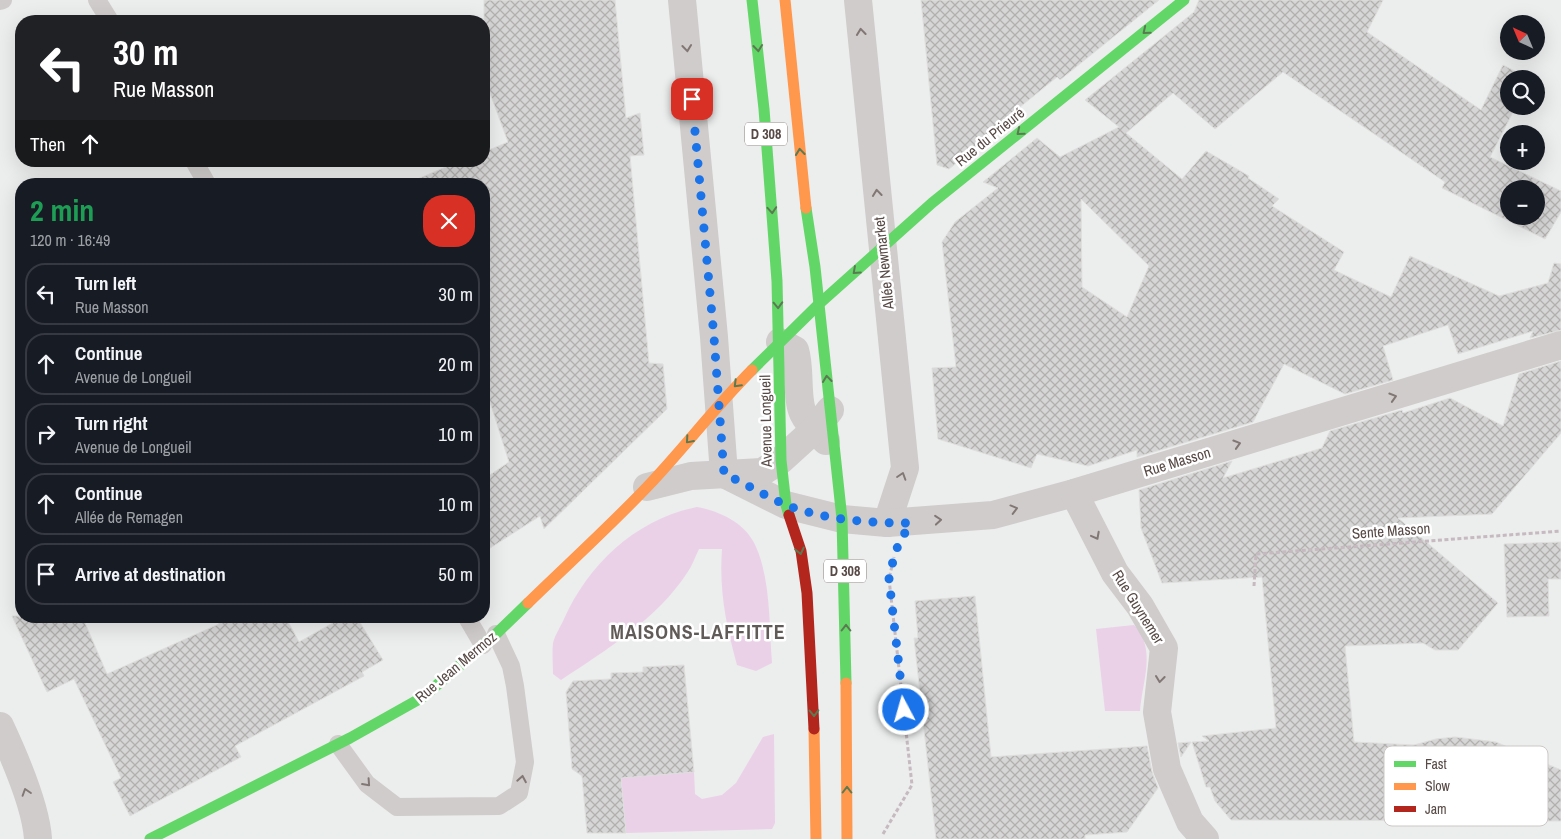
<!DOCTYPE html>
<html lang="en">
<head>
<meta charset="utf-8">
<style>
	:root { --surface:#171b24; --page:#20242c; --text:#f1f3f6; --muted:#9ea1a6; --line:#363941 }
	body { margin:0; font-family:"Archivo Narrow",sans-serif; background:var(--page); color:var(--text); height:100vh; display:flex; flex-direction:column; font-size:19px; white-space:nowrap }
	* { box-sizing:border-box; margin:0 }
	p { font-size:16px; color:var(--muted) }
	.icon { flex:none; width:28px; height:28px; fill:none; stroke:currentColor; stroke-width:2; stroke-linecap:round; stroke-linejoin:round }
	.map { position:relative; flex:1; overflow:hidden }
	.sheet { position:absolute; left:15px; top:178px; width:475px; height:445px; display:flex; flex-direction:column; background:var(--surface); border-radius:20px; box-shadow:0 5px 20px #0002 }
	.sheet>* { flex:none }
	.top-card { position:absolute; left:15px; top:15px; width:475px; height:152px; border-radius:20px; box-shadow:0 5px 20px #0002; background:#202124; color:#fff; overflow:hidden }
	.needle { width:32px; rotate:316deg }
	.buttons { position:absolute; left:1500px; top:15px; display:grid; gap:10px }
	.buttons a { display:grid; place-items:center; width:45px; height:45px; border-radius:50%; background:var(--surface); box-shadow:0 5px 20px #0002; font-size:25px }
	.pin { position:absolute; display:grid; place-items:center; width:42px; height:42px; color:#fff; margin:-21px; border-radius:10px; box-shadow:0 2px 8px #0006 }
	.me { position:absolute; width:55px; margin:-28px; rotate:354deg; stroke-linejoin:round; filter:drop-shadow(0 0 4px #0008) }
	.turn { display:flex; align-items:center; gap:18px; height:105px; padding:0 15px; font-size:22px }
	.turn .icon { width:65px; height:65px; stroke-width:2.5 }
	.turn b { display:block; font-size:35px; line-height:42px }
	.then { display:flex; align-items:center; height:48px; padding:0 15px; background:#0003; gap:10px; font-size:19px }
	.round { display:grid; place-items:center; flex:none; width:52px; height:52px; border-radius:20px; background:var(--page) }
	.summary { display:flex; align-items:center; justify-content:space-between; height:85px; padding:0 15px }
	h1 { font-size:30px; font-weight:800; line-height:38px; color:#1e9e55 }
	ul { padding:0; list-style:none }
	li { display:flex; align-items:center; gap:15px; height:62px; margin:0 10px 8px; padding:0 5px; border:2px solid var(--line); border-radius:20px }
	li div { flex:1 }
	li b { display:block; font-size:19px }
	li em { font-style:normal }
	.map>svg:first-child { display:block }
	.green { fill:#ebd1e8 }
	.building { fill:url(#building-cross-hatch); stroke:#dfdfde; fill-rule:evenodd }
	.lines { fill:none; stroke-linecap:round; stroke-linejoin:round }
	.path { stroke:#c6b9c0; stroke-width:3; stroke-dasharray:4 2.5; stroke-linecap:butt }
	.lane { stroke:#cfcccb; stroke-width:18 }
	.street { stroke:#cfcccb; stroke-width:28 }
	.fast { stroke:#63d668; stroke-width:11 }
	.slow { stroke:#ff974d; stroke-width:11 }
	.jam { stroke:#b3261e; stroke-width:11 }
	.oneway { stroke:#5b7a51 }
	.oneway2 { stroke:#817774 }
	.route { stroke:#1a73e8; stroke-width:9; stroke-dasharray:0 16.2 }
	.labels { text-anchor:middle; stroke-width:5; stroke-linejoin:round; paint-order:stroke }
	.shield { fill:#fff; stroke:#89807d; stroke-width:1 }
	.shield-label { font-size:14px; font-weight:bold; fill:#574945 }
	.street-label { font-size:15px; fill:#574945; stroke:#fff }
	.district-label { font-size:20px; font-weight:bold; letter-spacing:1px; fill:#605b58; stroke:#fff }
	.key { fill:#fff; stroke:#cdc8c7; stroke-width:1 }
	.key-label { font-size:14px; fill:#574945 }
</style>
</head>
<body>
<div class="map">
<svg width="1561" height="839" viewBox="0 0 1561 839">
	<defs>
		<pattern id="building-cross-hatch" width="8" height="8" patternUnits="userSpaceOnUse" patternTransform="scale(1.25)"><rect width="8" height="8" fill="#d7d6d6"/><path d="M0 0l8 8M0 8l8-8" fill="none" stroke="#b1b0af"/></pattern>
	</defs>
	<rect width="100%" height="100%" fill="#eceded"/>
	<!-- green -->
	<g class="green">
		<path d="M697,507C720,511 747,524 756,547C771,581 769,626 772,663L756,671L737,665C726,624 719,591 722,549H699C695,557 692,566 687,573C657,619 606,650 561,680L553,674C553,664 552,653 553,643C555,635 561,626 564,619C589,563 637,519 697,507Z"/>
		<path d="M1134,625C1157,649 1142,682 1140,711H1105L1096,629Z"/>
		<path d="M774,734L775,823L772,829L626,833L621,775L694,772L695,794L702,799L722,795L736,783L763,737Z"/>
	</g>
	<!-- building -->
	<g class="building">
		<path d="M484,0H615L626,118L640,113L644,155L630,156L649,363L663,364L667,409L544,529L540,516L484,552V479L509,462L484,383V184L408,183L460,161H484V152L508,142L484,77Z"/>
		<path d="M921,0H1159L1060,80L1057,77L1009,116L1012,118L949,169L937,165Z"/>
		<path d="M1199,0H1383L1367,32L1481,110L1503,65L1530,79H1509V106H1516L1490,157L1561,191V212L1545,239L1442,188L1445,182L1283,72L1215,129L1173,93L1126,133L1182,179L1206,151L1249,176L1248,178L1279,199L1272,206L1344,252L1334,270L1391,297L1410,256L1499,296L1548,283L1554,263L1561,264V330L1530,338L1533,331L1458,354L1448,325L1383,346L1393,380L1345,394L1284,364L1253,422L1137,457V450L1088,466L1037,454L1031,468L938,439L932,368L956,367L942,242L955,222L998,188L983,182L1037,138L1060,157L1119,127L1085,100L1194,12ZM1509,189H1536V216H1509ZM1081,199L1149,266L1127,317L1082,287Z"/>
		<path d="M1561,361V433L1492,514L1398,518L1498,603L1458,650H1435L1423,643L1345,646L1354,742L1414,745L1436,739L1455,737L1496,742L1561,770V821L1231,820L1215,801L1210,787H1206L1192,742L1209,741L1202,736L1276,728L1262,577L1162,583L1141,528L1139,490L1232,461L1223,478L1322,448L1330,431L1402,410L1403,413L1450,398L1503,426L1519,374Z"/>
		<path d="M1561,542V579H1548L1549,616L1507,617L1504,544Z"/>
		<path d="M975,596L991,757L1147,746L1152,772L1158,788L1127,832L1085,835V839H936L914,638H918L915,601Z"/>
		<path d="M12,616H82L107,674L219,624L215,616H285L299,642L345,616H356L383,660L362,672L364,676L235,746L241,757L130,816L113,782L121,778L74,679L47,692Z"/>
		<path d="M684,665L694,772L621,778L626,833H587L582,776L572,769L566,692L573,681L611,679V673L643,672V667Z"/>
		<path d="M1191,742L1181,757L1178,743Z"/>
	</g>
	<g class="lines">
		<!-- path -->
		<g class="path">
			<path d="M1254,586L1256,554L1561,531"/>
			<path d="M883,834L912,785L889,579L894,557"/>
		</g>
		<!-- lane -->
		<g class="lane">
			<path d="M97,0L110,21"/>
			<path d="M0,1L3,0"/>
			<path d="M194,161L207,184"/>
			<path d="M466,616L483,645"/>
			<path d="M338,744L367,784L397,807L499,806L519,793L525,762L515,686L511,666L496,634"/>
		</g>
		<!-- street -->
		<g class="street">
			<path d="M682,0L714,337L724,474"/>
			<path d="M858,0L905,468L887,523"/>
			<path d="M780,342L795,350C801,369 796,398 803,413C808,424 818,433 826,441"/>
			<path d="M724,474L786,505L842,519L887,523L993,515L1074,493L1561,345"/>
			<path d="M647,487L691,476L762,472L781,460L814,430L830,410"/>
			<path d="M1074,493L1115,573L1140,606L1164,648L1157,712L1167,769L1190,822L1205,839"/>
			<path d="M0,726C14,756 36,806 38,839"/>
		</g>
		<!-- fast -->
		<g class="fast">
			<path d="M752,0L764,109L777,281L781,460L786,505L789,515"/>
			<path d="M806,208L815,267L842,519L846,683"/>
			<path d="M752,370L819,304L932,203L1184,0"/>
			<path d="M150,839L350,738L423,697L496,634L528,603"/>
		</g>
		<!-- slow -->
		<g class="slow">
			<path d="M785,0L806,208"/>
			<path d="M528,603C568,564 610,526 648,486C684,448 715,407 752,370"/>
			<path d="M846,683L847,839"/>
			<path d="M814,729L816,839"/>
		</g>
		<!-- jam -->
		<path class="jam" d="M789,515L801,551L807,593L814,729"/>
	</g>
	<!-- one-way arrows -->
	<defs><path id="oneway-chevron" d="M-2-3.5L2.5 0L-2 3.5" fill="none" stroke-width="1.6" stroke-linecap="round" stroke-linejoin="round" transform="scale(1.25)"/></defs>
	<g class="oneway">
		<use href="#oneway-chevron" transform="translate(1146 31) rotate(141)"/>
		<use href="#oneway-chevron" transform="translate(758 48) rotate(84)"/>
		<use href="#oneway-chevron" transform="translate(1020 132) rotate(141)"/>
		<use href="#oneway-chevron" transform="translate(800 152) rotate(-96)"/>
		<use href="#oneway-chevron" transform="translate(772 210) rotate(86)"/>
		<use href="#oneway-chevron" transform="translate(856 271) rotate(138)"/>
		<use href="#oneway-chevron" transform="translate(778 305) rotate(88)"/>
		<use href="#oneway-chevron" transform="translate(827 379) rotate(-96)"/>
		<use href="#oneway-chevron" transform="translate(737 384) rotate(135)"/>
		<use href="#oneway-chevron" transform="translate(689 440) rotate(131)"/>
		<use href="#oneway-chevron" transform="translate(800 551) rotate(77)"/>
		<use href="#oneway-chevron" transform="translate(846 628) rotate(-90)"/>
		<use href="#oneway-chevron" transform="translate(814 713) rotate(89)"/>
		<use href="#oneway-chevron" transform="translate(847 790) rotate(-90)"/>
	</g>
	<g class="oneway2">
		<use href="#oneway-chevron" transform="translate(861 32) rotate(-96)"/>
		<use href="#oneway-chevron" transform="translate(687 48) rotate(84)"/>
		<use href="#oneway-chevron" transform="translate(877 193) rotate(-96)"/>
		<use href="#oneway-chevron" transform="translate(1393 397) rotate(-17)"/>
		<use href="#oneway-chevron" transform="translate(1237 444) rotate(-17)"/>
		<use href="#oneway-chevron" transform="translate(902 476) rotate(-72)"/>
		<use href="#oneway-chevron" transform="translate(1014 509) rotate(-15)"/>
		<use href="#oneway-chevron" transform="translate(938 520) rotate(-5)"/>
		<use href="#oneway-chevron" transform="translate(1096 536) rotate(62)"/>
		<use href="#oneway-chevron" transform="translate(1160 679) rotate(97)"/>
		<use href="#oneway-chevron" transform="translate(522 779) rotate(-80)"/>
		<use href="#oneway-chevron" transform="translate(367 783) rotate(48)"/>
		<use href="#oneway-chevron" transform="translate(26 792) rotate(-108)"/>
	</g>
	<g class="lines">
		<!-- route -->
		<path class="route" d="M692,99L714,337L724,474C745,483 765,496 786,505C825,520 869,523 910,523L895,552L889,579L904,710"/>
	</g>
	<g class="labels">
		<!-- shield labels -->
		<g class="shield">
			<rect x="745" y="122.5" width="42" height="23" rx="4"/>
			<rect x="824" y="559.5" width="42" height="23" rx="4"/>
		</g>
		<g class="shield-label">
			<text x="766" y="139">D 308</text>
			<text x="845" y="576">D 308</text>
		</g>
		<!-- street labels -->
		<g class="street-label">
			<text transform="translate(990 137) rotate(-39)" y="5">Rue du Prieuré</text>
			<text transform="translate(884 263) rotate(-96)" y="5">Allée Newmarket</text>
			<text transform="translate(766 421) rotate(-91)" y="5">Avenue Longueil</text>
			<text transform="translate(1177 462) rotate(-17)" y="5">Rue Masson</text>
			<text transform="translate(1391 531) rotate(-4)" y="5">Sente Masson</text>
			<text transform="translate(1138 607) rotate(58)" y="5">Rue Guynemer</text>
			<text transform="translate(456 667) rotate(-40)" y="5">Rue Jean Mermoz</text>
		</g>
		<!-- district labels -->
		<g class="district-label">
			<text x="698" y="639">MAISONS-LAFFITTE</text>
		</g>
	</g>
	<!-- legend -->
	<rect x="1384" y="746" width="164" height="80" rx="8" class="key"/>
	<rect x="1394" y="761" width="22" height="6" fill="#63d668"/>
	<rect x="1394" y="783" width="22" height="7" fill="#ff974d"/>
	<rect x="1394" y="806" width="22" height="6" fill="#b3261e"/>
	<g class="key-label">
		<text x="1425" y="769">Fast</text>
		<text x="1425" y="791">Slow</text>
		<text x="1425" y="814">Jam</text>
	</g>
</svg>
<div class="buttons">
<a><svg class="needle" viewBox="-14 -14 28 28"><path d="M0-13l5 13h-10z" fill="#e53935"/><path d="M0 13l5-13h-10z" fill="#9ea1a6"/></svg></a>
<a><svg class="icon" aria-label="search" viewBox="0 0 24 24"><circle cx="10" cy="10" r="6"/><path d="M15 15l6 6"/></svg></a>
<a>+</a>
<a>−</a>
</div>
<div class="pin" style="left:692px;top:99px;background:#d93025"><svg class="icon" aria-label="arrive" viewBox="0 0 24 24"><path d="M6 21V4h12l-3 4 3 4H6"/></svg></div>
<svg class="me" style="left:904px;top:710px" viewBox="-20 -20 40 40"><circle r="17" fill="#1a73e8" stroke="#fff" stroke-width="3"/><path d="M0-11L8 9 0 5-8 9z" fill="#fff"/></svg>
<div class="top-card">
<div class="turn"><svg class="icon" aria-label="left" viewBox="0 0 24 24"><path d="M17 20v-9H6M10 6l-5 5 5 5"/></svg><div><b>30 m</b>Rue Masson</div></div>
<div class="then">Then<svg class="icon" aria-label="ahead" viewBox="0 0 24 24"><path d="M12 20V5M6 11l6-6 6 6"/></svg></div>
</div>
<section class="sheet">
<div class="summary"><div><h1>2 min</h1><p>120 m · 16:49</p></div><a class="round" style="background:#d93025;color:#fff"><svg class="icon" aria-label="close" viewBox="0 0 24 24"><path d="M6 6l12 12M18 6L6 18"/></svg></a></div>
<ul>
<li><svg class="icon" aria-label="left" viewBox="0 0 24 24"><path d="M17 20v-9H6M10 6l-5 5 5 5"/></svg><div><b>Turn left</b><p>Rue Masson</p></div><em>30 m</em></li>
<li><svg class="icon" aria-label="ahead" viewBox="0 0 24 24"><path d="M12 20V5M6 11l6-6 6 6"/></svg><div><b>Continue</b><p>Avenue de Longueil</p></div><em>20 m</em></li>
<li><svg class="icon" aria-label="right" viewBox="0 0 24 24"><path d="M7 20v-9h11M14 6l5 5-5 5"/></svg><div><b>Turn right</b><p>Avenue de Longueil</p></div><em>10 m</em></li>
<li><svg class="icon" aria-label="ahead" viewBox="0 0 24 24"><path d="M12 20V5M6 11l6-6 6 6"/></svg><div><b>Continue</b><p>Allée de Remagen</p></div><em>10 m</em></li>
<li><svg class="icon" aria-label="arrive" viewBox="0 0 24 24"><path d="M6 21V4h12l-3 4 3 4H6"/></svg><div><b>Arrive at destination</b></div><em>50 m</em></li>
</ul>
</section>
</div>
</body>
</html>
